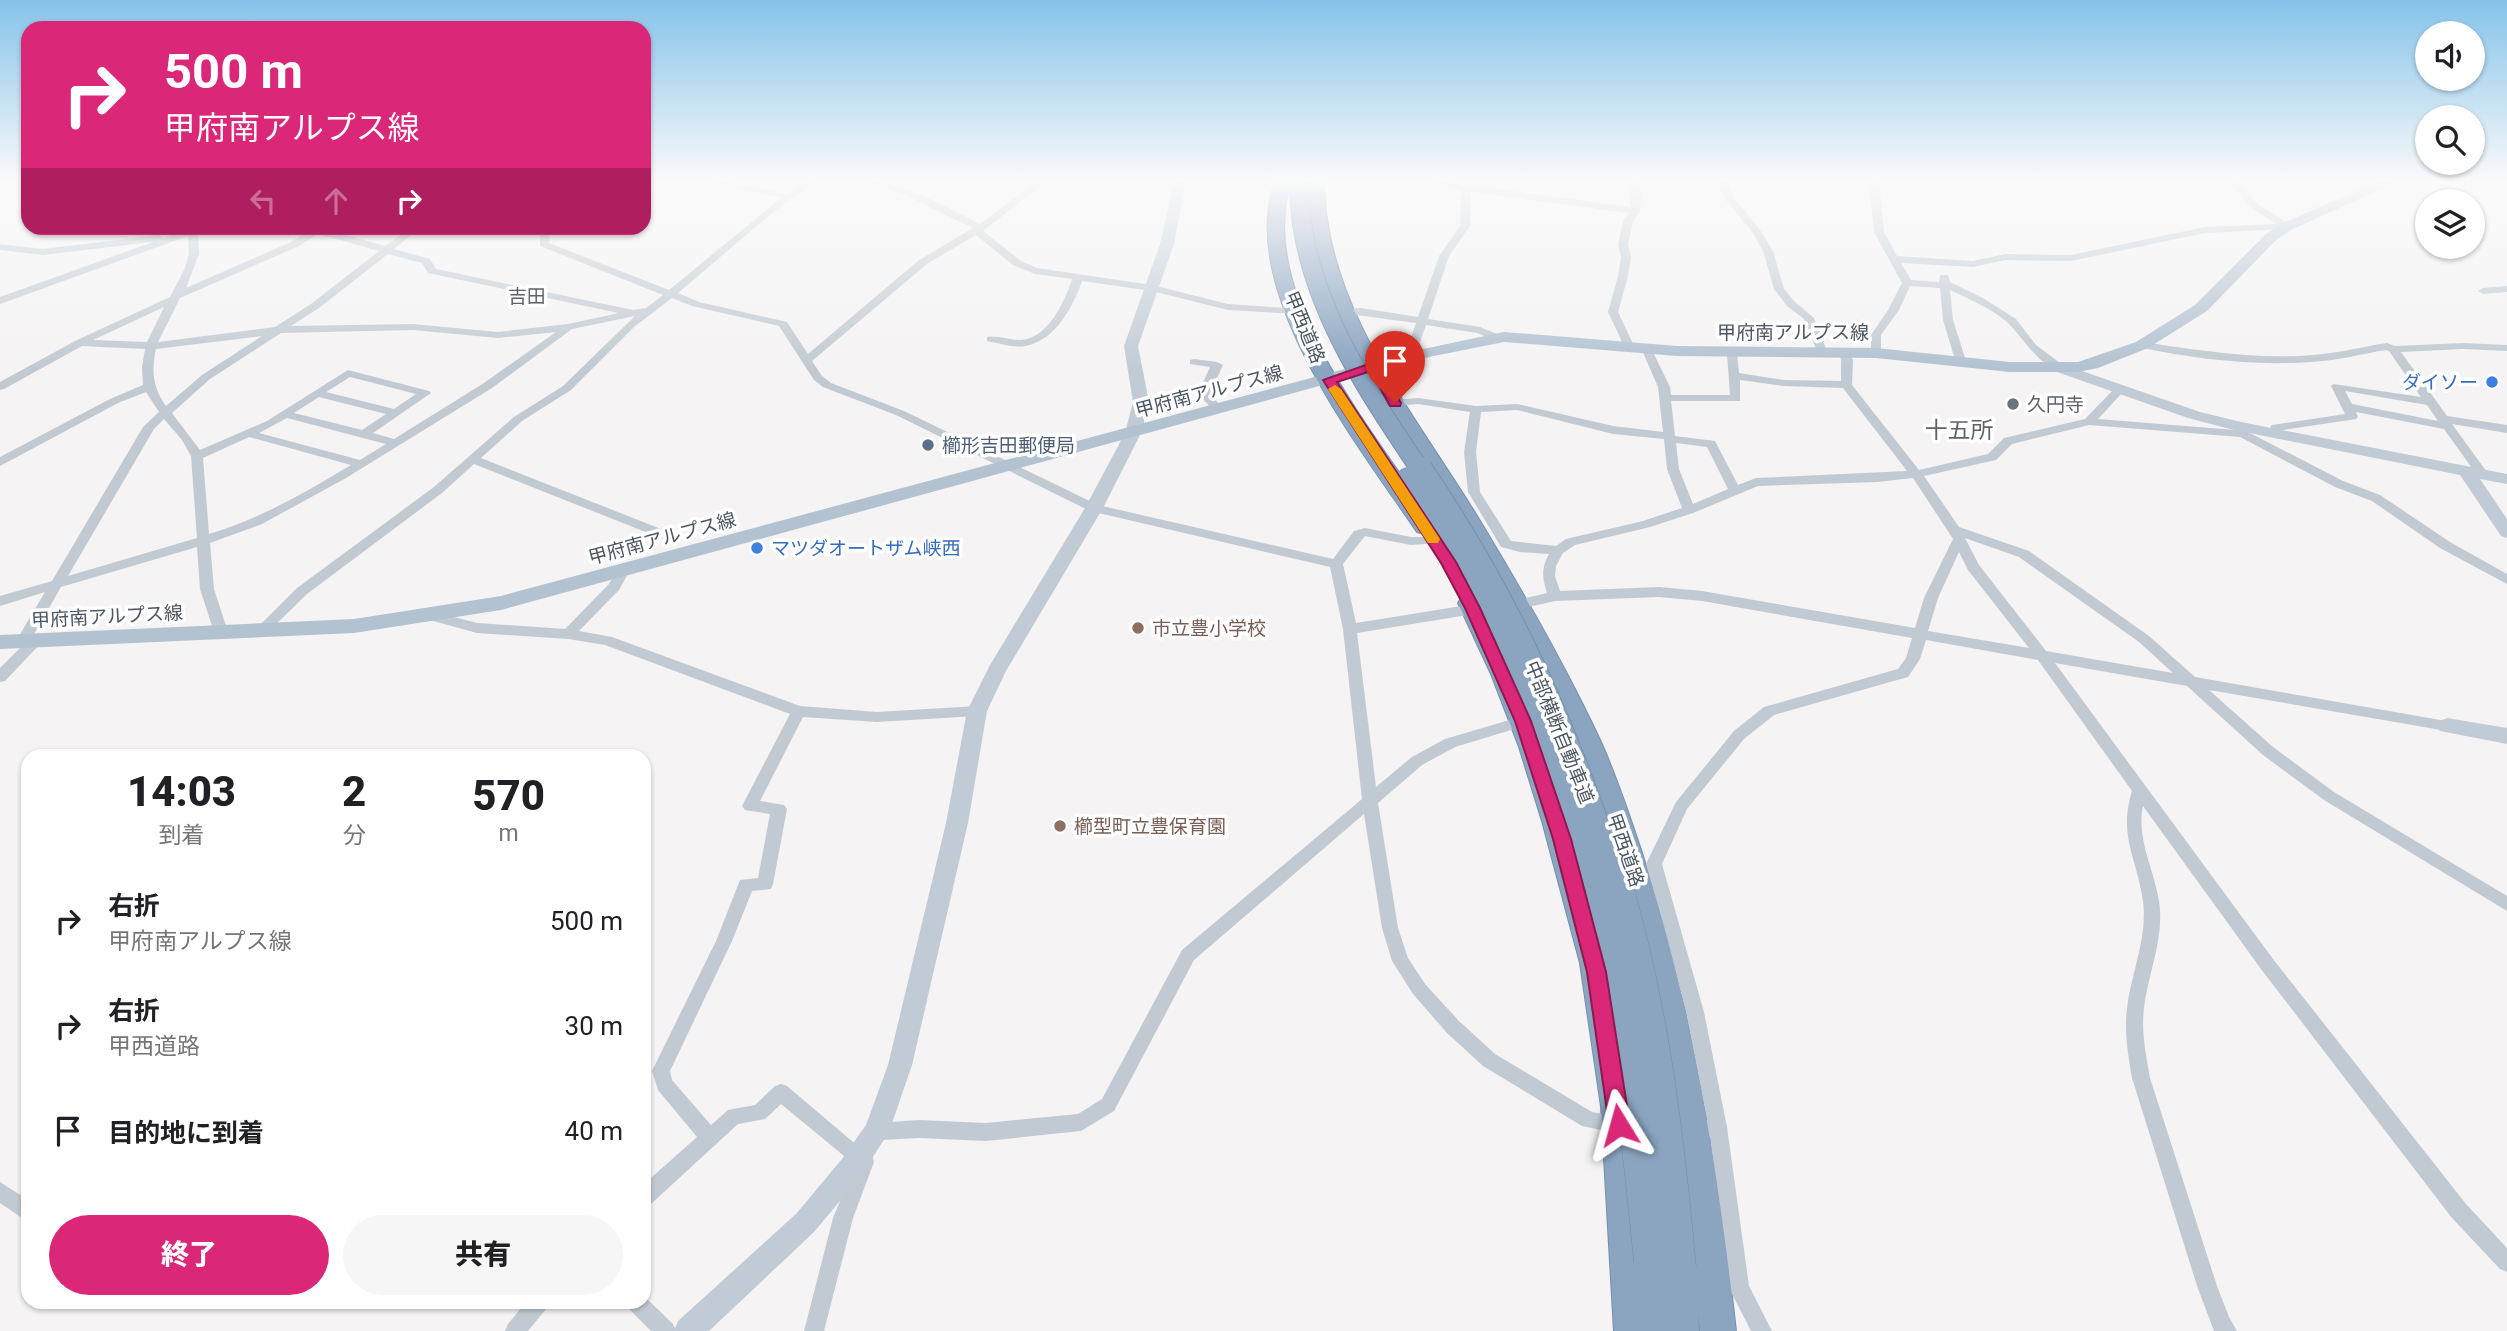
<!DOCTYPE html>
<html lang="ja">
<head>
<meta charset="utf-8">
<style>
	:root { --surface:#fff; --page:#f6f6f6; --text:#202124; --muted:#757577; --accent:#db2777 }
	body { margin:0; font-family:Roboto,"Noto Sans JP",sans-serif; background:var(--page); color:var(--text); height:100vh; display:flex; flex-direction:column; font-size:26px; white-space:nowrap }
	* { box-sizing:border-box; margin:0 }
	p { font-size:23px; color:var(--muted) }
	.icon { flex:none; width:38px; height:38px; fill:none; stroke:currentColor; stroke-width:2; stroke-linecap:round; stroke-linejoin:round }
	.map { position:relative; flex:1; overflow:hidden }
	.sheet { position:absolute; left:21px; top:749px; width:630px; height:560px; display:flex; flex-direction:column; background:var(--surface); border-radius:21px; box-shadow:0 2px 5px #0004 }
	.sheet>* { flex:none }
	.guide { position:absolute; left:21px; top:21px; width:630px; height:214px; border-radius:21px; box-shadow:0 2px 5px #0004; background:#db2777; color:#fff; overflow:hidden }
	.controls { position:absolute; left:2415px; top:21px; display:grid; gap:14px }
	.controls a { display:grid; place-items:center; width:70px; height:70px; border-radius:50%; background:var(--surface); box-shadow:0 2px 5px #0004; font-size:35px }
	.pin { position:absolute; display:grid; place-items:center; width:60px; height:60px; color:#fff; margin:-72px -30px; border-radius:50% 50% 50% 0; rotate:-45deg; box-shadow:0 0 7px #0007 }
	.pin .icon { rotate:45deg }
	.me { position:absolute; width:77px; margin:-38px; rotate:352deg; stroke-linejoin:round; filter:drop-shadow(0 0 5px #0008) }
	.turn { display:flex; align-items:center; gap:24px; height:147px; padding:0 28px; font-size:32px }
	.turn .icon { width:91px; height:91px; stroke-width:2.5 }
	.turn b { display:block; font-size:49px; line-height:60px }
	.lanes { display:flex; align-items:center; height:66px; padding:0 28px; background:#0003; justify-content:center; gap:35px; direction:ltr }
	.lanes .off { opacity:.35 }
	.eta { display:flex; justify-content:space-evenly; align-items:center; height:119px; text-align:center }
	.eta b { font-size:42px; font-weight:800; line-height:49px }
	.primary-button { display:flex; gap:14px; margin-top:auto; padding:14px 28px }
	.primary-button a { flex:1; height:80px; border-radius:42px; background:var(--accent); color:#fff; font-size:28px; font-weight:800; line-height:80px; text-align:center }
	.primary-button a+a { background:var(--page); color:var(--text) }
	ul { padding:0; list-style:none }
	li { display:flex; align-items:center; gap:21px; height:105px; padding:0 28px }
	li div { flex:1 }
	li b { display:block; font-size:26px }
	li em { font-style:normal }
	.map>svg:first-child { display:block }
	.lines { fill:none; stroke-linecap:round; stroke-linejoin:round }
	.highway-casing { stroke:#7690ad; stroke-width:2 }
	.street { fill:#c1cad2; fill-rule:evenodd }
	.secondary { fill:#c1cbd6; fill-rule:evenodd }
	.primary { fill:#b3c2d1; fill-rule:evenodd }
	.highway { fill:#8ba5c1; fill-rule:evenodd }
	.highway-bridge-far2-casing { stroke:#7690ad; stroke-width:20; stroke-linecap:butt }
	.highway-bridge-far1-casing { stroke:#7690ad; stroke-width:26; stroke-linecap:butt }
	.highway-bridge-casing { stroke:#7690ad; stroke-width:33; stroke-linecap:butt }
	.highway-bridge-far2 { stroke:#8ba5c1; stroke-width:18 }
	.highway-bridge-far1 { stroke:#8ba5c1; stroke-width:24 }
	.highway-bridge { stroke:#8ba5c1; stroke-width:32 }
	.route { fill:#db2777; stroke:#8e194d; stroke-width:2 }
	.slow { fill:#f59e0b }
	.shop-dot { fill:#3f7fe0; stroke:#fff; stroke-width:2.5 }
	.worship-dot { fill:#6b7280; stroke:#fff; stroke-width:2.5 }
	.service-dot { fill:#5c6f8a; stroke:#fff; stroke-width:2.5 }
	.education-dot { fill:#8d6e63; stroke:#fff; stroke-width:2.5 }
	.labels { text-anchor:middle; stroke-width:7; stroke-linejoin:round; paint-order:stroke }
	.far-quarter-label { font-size:19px; fill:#5f6368; stroke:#fff }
	.street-label { font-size:19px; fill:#4a5661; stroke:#fff }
	.shop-label { font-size:19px; fill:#366cbe; stroke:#fff; text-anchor:end }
	.worship-label { font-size:19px; fill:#5b616d; stroke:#fff; text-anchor:start }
	.service-label { font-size:19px; fill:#4e5e75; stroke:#fff; text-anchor:start }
	.education-label { font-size:19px; fill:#785e54; stroke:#fff; text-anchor:start }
	.quarter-label { font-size:23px; fill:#5f6368; stroke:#fff }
</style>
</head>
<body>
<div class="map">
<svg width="2507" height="1331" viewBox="0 0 2507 1331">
	<rect width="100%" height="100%" fill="#f5f3f3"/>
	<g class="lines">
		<defs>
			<g id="highway">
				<path d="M1275,182H1291C1253,295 1380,438 1436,527L1433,532L1425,534L1417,532C1359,446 1236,291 1275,182Z"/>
				<path d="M1308,182H1324C1325,305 1412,411 1474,511C1519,585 1563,661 1600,740C1617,777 1630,817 1643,856C1693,1010 1718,1170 1736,1331H1700L1698,1314L1699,1331H1614L1601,1106L1580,963L1542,821L1519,747L1491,674L1458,603L1462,597L1470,595L1478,597C1510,650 1532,710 1552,768C1575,834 1597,903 1612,972C1630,1062 1639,1154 1645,1246L1650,1244L1662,1249L1666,1259L1680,1251L1693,1257C1673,1084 1643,912 1578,749C1566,718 1549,689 1534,659C1481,554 1417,454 1356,353C1330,298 1307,244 1308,182Z"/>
			</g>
		</defs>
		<!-- highway casing -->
		<use href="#highway" class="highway-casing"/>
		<!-- street -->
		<g class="street">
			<path d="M709,182H729L788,194L804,182H815L772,213L678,293L699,302L787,322L808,354L919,260L973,228L903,194L867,182C907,182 944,207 980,224L1036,182H1046L983,231L1021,261L1037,268L1152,285L1228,304L1300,309L1301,311L1296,314L1228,310L1152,291L1082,281C1073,307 1055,341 1025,346C1014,348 1002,344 991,342L987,341V337C998,335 1009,340 1020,340C1048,339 1065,301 1072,279L1035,274L1013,265L976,235L927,264L812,361L822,376L831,383L904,411L1098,505L1333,559L1354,531L1365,528L1411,537H1439L1440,540L1439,543L1411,545L1365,536L1343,564L1356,623L1480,603L1487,608L1480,613L1357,633L1376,787L1412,757L1445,739L1523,716L1528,717L1530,721L1528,725L1455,747L1422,765L1378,803L1398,928L1408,958L1425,984L1459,1021L1495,1054L1592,1112L1627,1119L1629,1125L1627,1131L1620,1134L1582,1126L1483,1066L1447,1033L1413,994L1392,961L1382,928L1364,814L1194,960L1114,1111L1081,1131L986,1141L919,1138L881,1140L874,1145L867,1142L865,1136L869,1126L876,1123L919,1120L986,1123L1078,1114L1102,1099L1182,950L1362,799L1343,629L1330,567L1090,511L896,415L823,387L814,380L779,326L692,306L672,298L634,327L571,390L522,421L481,458L661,529L663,532L661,535H653L474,464L442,493L307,594L267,633L262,635L255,630L297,588L434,487L514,417L563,386L635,316L572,329L492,388L346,478L262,524L210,543L214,589L228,632L226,635H216L214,632L200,589L197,547L61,587L33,636L41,637L43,640L41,643L5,681L0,682V668L22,646L16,641L45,592L0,606V596L52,581L143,427L159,412L146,392L118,403L0,466V457L110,399L143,385L142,367L145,349L82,346L4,389L0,390V382L75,341L170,297L184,270L189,254L188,236L0,304V297L153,242L43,255L0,250V244L43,249L159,235L164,238L187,228H205L198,232L199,254L186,288L291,242L313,228H325L324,229L385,246L410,228H420L394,249L430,259L436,269L633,310L646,308L663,295L540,246V231L545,228H557L550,233L549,243L669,290L781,198ZM318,234L379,251L311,304L275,327L158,342L180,298L299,246ZM388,254L422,263L428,273L619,313L568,324L498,332L413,324L291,326L319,308ZM164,307L147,342L93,340ZM413,330L498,338L556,332L484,383L394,439L373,433L431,393L429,391L348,370L267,421L200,450L172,413L210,379L281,333ZM262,336L202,375L166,406C153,388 151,371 156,349ZM350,377L416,394L394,409L326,392ZM319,397L386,414L362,430L294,413ZM287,418L386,444L360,460L259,433ZM164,419L182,440L191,456L197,538L68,576L154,429ZM249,437L351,465C306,492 260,519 209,534L203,458Z"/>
			<path d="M1424,182H1446L1630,207L1631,188L1627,182H1636L1641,188L1640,211L1633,221L1628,245L1631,257L1628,276L1618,312L1635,348L1634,350L1630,351L1625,348L1608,312L1618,276L1621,257L1618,245L1623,221L1629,213L1471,192L1470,226L1449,256L1428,319L1480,327L1502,336V340H1494L1477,333L1426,325L1415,356L1410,359L1405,356L1416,323L1342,313V309L1361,308L1418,317L1439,256L1460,226L1461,190Z"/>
			<path d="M1718,182H1728L1734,198L1760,230L1773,251L1784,289L1795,302L1814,318L1828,354L1827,356H1819L1804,319L1787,306L1774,289L1763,251L1753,233L1725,199Z"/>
			<path d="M1869,182H1879L1884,232L1897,256L1973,261L2005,254L2071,255L2205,227L2277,224L2253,209L2228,182H2238L2259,205L2293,226L2288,229L2205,233L2071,261L2005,260L1973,267L1901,263L1911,280L1939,282L1940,275H1948L1950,282L1983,298L2016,319L2036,345L2068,369L2066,371C2044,374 2022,336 2008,323C1993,309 1969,299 1950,290L1953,320L1966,361L1964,363H1956L1943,320L1940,288L1910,286L1899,310L1881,335V353L1876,356L1871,353V335L1888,310L1902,283L1874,232Z"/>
			<path d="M2507,286V292L2483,294L2478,291L2483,288Z"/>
			<path d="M2142,342C2198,350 2256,360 2313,355C2338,353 2362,347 2387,343L2395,346L2463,343L2507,345V351L2463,349L2401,352L2447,416L2507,425V433L2452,424L2489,475L2483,479L2479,478L2444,429L2356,412L2358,417L2356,419L2283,430L2285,434L2279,438L2275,437L2270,427L2272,425L2345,414L2331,386L2333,384L2421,397L2389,351L2386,350C2361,354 2336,361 2311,362C2254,366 2193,359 2138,347L2137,345ZM2345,391L2427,405L2438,421L2352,404Z"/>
			<path d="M1647,347L1652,350L1670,387L1671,395H1730L1727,353L1732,350L1737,353L1739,373L1784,380L1841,381V360L1839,353L1840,351H1848L1853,360L1852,385L1919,470L1988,454L2004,438L2085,419L2115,388H2123V392L2098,419L2235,430L2236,425H2244L2248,432L2343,481L2380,495L2450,542L2507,574V584L2440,548L2372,501L2335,487L2240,437L2089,425L2012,444L1996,460L1924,476L1959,527L2029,551L2149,636L2195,677L2452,722L2454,726L2452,730L2447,731L2209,690L2273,747L2334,792L2507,896V911L2324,800L2263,755L2187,686L2055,663L2273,959L2466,1204L2507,1248V1272L2500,1269L2452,1218L2261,969L2143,806C2136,839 2154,869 2159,901C2165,937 2148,973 2144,1008C2141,1031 2146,1055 2150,1078L2217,1286L2229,1317L2237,1331H2214L2197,1286L2132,1078C2128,1055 2124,1031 2127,1008C2131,973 2148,937 2143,901C2137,858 2118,836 2132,791L2038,660L1926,640L1920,659L1908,677L1774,715L1744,739L1687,809L1662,864L1704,1012L1727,1127L1749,1286L1772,1331H1751L1729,1288L1710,1137L1690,1140L1683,1137L1681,1131L1683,1125L1707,1120L1686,1012L1646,864L1676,802L1734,731L1764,707L1898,669L1906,658L1912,638L1702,601L1659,597L1555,601L1511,611L1506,609L1504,606L1506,603L1547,593C1542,577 1541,569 1549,554L1520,552L1501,547L1468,492L1464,452L1470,412L1418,404L1395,406L1389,403L1395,400L1418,398L1476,406L1517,404L1613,426L1663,432L1658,387L1642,350ZM1740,380L1784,386L1843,388L1907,471L1756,478L1738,485L1715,441L1675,436L1671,401H1740ZM1517,410L1613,434L1664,439L1667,469L1682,508L1643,521L1566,539L1556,546L1511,541L1480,492L1476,452L1481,412ZM1676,443L1707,447L1728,489L1693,504L1679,469ZM1913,478L1953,539L1924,598L1915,628L1702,591L1659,587L1560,591L1555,576L1556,566L1563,553L1575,545L1650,527L1693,513L1758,486L1877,482ZM1965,538L2019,557L2139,642L2173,673L2046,651L1979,565ZM1959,552L1968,570L2029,648L1928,631L1938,598Z"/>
			<path d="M1194,359L1217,362L1223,365L1210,394L1223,408V412H1215L1198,394L1210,367L1190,364V360Z"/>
			<path d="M623,566L630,570L619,590L579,631L612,637L800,706L877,712L977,706L982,707L984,711L982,715L977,716L877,722L803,717L760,801L784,805L787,809L773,884L771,889L752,891L732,941L670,1071L672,1080L711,1125L728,1110L755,1105L775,1086L781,1084L787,1086L866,1153L872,1156L874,1162L853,1218L824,1331H804L833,1218L855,1165L781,1104L765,1119L738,1124L651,1204L644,1206V1184L697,1137L658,1090L652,1071L716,941L740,880L758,878L770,814L745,810L742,806L790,714L605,645L568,639L477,633L426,619L424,616L431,611L477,623L565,629L609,584L618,567Z"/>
			<path d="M0,1182L28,1200V1222L0,1203Z"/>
			<path d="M644,1296L673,1324L676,1331H651L629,1309L626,1302H644Z"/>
			<path d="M526,1302H549L546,1309L528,1331H505L508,1324Z"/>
		</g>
		<!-- secondary -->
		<g class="secondary">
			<path d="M1174,182H1186L1174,244L1138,346L1149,402L1141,433L1103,508L1006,671L987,711L968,823L912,1065L889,1132L860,1177L814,1232L709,1331H674L678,1321L796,1214L842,1159L866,1125L888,1065L946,823L967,711L990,665L1085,508L1125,433L1133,402L1124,346L1160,244Z"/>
			<path d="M2062,364L2200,412L2241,422L2507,474V484L2480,479L2507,519V538L2501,536L2460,475L2234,430L2188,418L2057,372L2054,369L2057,366Z"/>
			<path d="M2447,718L2507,728V744L2440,731L2437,726L2440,721Z"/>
		</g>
		<!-- primary -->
		<path class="primary" d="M2377,182H2397L2293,229L2276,240L2207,311L2148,348L2098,368L2078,372H2010L1876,358L1677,356L1504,342L1414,360L501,610L354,633L0,649V635L354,619L501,596L1404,353L1504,332L1677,346L1876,348L2010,362H2078L2136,342L2195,305L2266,234L2283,223Z"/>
		<!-- highway -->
		<use href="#highway" class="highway"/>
		<defs>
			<path id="highway-bridge-far2" d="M1298,182C1300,198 1300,214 1303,230C1318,319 1372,398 1421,471"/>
			<g id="highway-bridge-far1">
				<path d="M1420,469C1502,590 1557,707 1604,845"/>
				<path d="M1408,479C1429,514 1453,548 1472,584C1517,667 1553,755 1581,845"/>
			</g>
			<g id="highway-bridge">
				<path d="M1580,844C1622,980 1636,1120 1650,1261"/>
				<path d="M1603,844C1650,982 1667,1124 1680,1268"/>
			</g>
		</defs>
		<!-- highway-bridge-far2 casing -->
		<use href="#highway-bridge-far2" class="highway-bridge-far2-casing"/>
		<!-- highway-bridge-far1 casing -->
		<use href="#highway-bridge-far1" class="highway-bridge-far1-casing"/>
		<!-- highway-bridge casing -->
		<use href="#highway-bridge" class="highway-bridge-casing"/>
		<!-- highway-bridge-far2 -->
		<use href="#highway-bridge-far2" class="highway-bridge-far2"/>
		<!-- highway-bridge-far1 -->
		<use href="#highway-bridge-far1" class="highway-bridge-far1"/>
		<!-- highway-bridge -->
		<use href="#highway-bridge" class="highway-bridge"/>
	</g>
	<!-- sky -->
	<linearGradient id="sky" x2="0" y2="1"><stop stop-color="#85c3ea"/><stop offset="0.49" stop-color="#fafafa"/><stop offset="1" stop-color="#fafafa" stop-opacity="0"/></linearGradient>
	<rect width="2507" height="369" fill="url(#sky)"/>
	<!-- route -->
	<path class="route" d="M1374,362L1380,366L1401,403L1400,406H1390L1371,371L1337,382L1456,562L1480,608L1531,721L1571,839L1606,972L1630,1125L1627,1132L1619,1135L1612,1132L1609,1125L1587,972L1553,839L1515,721L1465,608L1441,563L1323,380Z"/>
	<!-- slow -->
	<path class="slow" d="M1335,385L1341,389L1438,536L1440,539L1438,543H1428L1328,389Z"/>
	<!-- markers -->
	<g class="shop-dot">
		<circle cx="2492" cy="382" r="7"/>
		<circle cx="757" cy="548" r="7"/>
	</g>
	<circle class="worship-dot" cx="2013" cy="404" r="7"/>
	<circle class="service-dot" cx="928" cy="445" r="7"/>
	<g class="education-dot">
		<circle cx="1138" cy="628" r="7"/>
		<circle cx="1060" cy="826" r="7"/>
	</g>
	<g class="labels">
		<!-- far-quarter labels -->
		<g class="far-quarter-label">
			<text x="527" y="303">吉田</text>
		</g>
		<!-- street labels -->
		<g class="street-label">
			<text transform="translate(1305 327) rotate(68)" y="7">甲西道路</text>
			<text x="1793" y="339">甲府南アルプス線</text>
			<text transform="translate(1209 391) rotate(-15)" y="7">甲府南アルプス線</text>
			<text transform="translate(662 538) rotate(-15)" y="7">甲府南アルプス線</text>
			<text transform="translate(107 616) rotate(-3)" y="7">甲府南アルプス線</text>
			<text transform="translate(1560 732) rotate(68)" y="7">中部横断自動車道</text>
			<text transform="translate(1626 850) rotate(71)" y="7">甲西道路</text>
		</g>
		<!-- shop labels -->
		<g class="shop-label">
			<text x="2478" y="389">ダイソー</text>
			<text x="771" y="555" text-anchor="start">マツダオートザム峡西</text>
		</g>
		<!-- worship labels -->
		<g class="worship-label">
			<text x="2027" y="411">久円寺</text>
		</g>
		<!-- service labels -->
		<g class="service-label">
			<text x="942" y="452">櫛形吉田郵便局</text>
		</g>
		<!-- education labels -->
		<g class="education-label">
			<text x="1152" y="635">市立豊小学校</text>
			<text x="1074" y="833">櫛型町立豊保育園</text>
		</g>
		<!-- quarter labels -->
		<g class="quarter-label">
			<text x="1959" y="438">十五所</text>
		</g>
	</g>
</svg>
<div class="controls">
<a><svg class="icon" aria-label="sound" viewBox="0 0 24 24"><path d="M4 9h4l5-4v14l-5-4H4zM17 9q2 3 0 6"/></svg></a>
<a><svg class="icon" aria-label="search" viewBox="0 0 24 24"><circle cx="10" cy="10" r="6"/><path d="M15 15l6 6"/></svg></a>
<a><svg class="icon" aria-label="layers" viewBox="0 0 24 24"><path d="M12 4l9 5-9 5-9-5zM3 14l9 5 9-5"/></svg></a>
</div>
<div class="pin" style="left:1395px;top:403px;background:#d93025"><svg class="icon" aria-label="arrive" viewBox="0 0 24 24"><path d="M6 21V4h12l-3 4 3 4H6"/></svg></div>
<svg class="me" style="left:1619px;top:1125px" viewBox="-20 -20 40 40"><path d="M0-17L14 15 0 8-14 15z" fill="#db2777" stroke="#fff" stroke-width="4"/></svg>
<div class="guide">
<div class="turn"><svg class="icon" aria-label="right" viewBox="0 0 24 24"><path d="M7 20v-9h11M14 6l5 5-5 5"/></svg><div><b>500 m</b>甲府南アルプス線</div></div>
<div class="lanes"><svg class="icon off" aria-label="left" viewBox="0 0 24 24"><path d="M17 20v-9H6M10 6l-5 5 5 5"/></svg><svg class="icon off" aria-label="ahead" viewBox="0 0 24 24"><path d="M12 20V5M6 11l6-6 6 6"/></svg><svg class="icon" aria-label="right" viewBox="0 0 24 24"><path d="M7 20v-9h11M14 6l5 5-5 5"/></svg></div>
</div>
<section class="sheet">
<div class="eta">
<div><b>14:03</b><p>到着</p></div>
<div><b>2</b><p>分</p></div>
<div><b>570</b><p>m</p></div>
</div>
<ul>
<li><svg class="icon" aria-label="right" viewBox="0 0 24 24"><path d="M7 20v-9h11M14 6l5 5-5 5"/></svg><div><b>右折</b><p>甲府南アルプス線</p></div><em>500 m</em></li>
<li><svg class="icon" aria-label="right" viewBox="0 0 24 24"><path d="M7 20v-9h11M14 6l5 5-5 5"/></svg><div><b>右折</b><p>甲西道路</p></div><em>30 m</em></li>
<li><svg class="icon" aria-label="arrive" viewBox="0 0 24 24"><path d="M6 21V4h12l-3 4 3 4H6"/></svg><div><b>目的地に到着</b></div><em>40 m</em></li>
</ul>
<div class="primary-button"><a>終了</a><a>共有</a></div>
</section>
</div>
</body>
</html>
